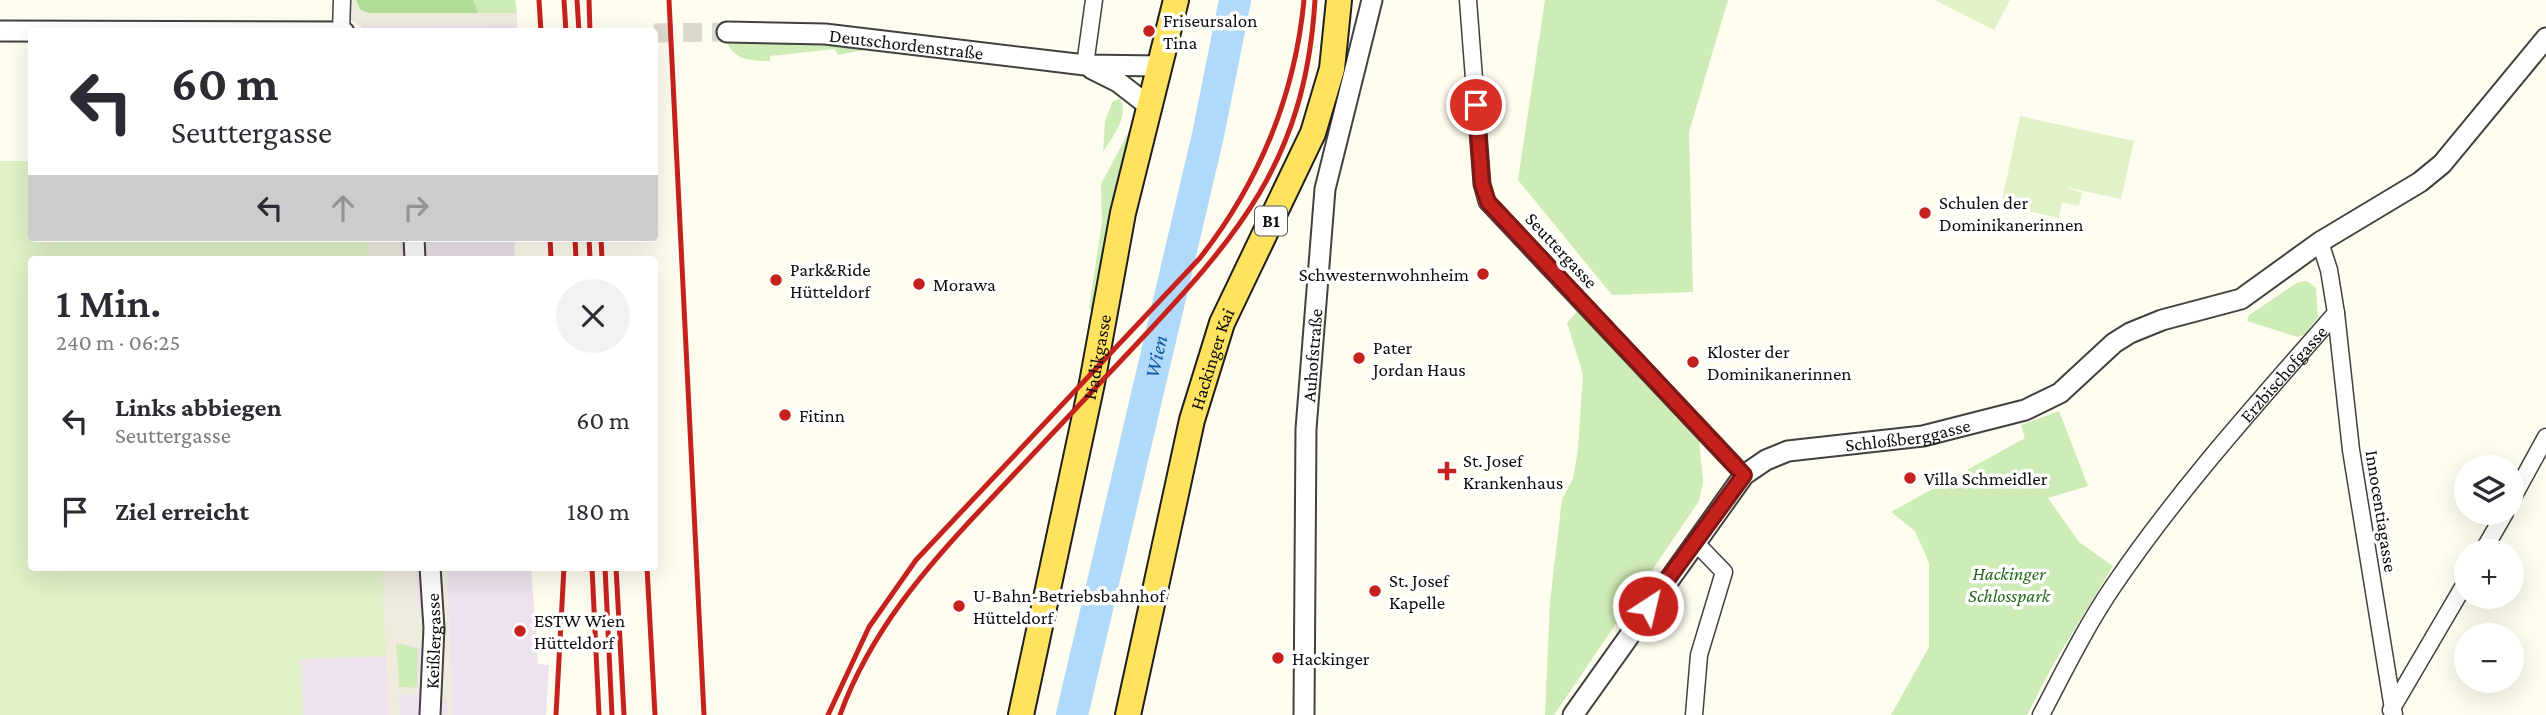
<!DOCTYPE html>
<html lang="de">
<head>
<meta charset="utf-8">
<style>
	:root { --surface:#fff; --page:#f2f2f3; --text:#2b2b33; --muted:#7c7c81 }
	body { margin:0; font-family:"Crimson Pro",serif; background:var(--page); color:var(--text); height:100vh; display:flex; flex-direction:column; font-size:26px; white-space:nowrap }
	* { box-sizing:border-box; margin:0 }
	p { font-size:23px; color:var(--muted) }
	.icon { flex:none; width:38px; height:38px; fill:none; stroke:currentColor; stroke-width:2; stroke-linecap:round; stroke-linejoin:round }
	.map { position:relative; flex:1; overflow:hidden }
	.side { position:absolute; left:28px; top:256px; width:630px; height:315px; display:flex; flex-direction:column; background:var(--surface); border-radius:7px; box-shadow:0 7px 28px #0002 }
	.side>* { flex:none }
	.top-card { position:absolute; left:28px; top:28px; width:630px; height:214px; border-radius:7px; box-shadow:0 7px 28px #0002; background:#fff; color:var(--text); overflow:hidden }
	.fabs { position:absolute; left:2454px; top:455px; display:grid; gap:14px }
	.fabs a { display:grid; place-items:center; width:70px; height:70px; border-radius:50%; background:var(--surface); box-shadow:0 7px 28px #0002; font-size:35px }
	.pin { position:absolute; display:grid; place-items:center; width:60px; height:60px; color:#fff; margin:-30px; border:4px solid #fff; border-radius:50%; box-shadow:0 2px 7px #0007 }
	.me { position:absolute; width:77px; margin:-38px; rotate:35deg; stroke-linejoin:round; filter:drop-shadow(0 0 5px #0008) }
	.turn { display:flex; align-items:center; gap:24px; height:147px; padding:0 28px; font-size:32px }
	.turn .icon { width:91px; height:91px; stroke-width:2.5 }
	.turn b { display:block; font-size:49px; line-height:60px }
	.lanes { display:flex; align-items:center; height:66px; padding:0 28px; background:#0003; justify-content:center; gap:35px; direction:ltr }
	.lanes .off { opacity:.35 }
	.round { display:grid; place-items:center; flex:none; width:74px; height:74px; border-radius:37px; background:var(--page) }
	.headline { display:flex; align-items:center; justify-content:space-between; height:119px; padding:0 28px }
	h1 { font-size:42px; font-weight:600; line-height:52px }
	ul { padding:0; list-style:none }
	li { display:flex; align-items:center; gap:21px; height:91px; padding:0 28px }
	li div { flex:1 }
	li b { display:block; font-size:26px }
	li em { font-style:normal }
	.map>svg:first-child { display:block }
	.industrial { fill:#ede2ed }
	.green { fill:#ceecb6 }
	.forest { fill:#b0dd95 }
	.pitch { fill:#e1f2c8 }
	.plaza { fill:#f0ecdd }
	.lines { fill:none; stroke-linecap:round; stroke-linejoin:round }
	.river { stroke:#b1d9f9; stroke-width:32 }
	.tertiary-tunnel { stroke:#dbd9cd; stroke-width:19; stroke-dasharray:19 10; stroke-linecap:butt }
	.minor-casing { stroke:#414141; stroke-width:19 }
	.tertiary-casing { stroke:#414141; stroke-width:23 }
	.primary-casing { stroke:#1f1f1f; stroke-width:28 }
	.minor { stroke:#fff; stroke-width:16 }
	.tertiary { stroke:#fff; stroke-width:19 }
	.primary { stroke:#ffe35f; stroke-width:24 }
	.rail { stroke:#c5221e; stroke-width:5 }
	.route-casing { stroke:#801614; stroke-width:18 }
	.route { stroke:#c5221e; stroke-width:12 }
	.poi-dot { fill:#c5221e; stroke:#fff; stroke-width:2.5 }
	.labels { text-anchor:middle; stroke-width:7; stroke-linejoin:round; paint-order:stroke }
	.shield { fill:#fff; stroke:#565656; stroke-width:2 }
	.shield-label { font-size:18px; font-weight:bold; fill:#0e0e0e }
	.poi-label { font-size:19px; fill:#0e0e0e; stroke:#fff; text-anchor:start }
	.street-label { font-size:19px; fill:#0e0e0e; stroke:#fff }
	.park-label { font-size:19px; font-style:italic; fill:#25691b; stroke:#fff }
	.water-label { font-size:21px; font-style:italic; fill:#105ba6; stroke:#fff }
</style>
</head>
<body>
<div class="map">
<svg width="2546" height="715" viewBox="0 0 2546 715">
	<rect width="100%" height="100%" fill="#fffdef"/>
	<!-- industrial -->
	<g class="industrial">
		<path d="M361,11L517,13V31H361Z"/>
		<path d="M0,161L32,238H514L515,259H32V567H531L538,664L549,665L546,715H0Z"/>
	</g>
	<!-- green -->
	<g class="green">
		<path d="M356,0H515L517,13H369Z"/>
		<path d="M1545,0H1728L1689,132L1693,292L1612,295L1518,180Z"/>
		<path d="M727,42C755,42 847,39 864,50L838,55L835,49L770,56V61C753,61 734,61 727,42Z"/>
		<path d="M1120,99C1130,115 1112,138 1103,152L1105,121L1113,101Z"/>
		<path d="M1134,122L1095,310L1089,309L1102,222L1101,184Z"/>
		<path d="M2307,281L2316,288L2318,317L2304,335L2297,337L2247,321L2249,315L2298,282Z"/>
		<path d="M1579,309L1699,439L1703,482L1699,501L1554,715H1545L1550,602L1562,499L1573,479L1578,450L1583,374L1567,323Z"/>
		<path d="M2059,411L2088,486L2048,498L2079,542L2113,566L2054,663L2027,715H1891L1929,647V563L1915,531L1891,512L2025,438L2021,425Z"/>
		<path d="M396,642L418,649L417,688L399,687Z"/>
	</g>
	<!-- forest -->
	<path class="forest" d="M356,0H473L478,13H369L358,9Z"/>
	<!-- pitch -->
	<g class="pitch">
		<path d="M1935,0H2010L1994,30Z"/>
		<path d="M2020,116L2134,141L2121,199L2065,187L2082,193L2079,206L2062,202L2059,218L2001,205Z"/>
		<path d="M0,161H31L32,238H368L369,259H32V567H382L386,656L301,659L303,715H0Z"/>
	</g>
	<!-- plaza -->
	<g class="plaza">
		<path d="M350,0H356L361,11L369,13H517V25L360,26L351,20Z"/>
		<path d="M368,238H400L401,259H369Z"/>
		<path d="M382,567H416L419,615L424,618L423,648L396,643L399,687L417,688V695H399L400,715H389Z"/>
		<path d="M441,567H447L453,715H448L447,700L441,699L445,640Z"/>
	</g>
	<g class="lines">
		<!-- river -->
		<path class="river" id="s1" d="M1072,715L1208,135L1235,0"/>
		<!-- tertiary-tunnel -->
		<path class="tertiary-tunnel" d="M654,33L727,32"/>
		<defs>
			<g id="minor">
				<path d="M1468,0L1482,184L1487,202L1744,475"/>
				<path d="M341,31L342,0"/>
				<path d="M1085,65L1094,0"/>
				<path d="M2336,313L2351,450L2394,715"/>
				<path d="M2511,501L2546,437"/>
				<path d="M2483,551L2505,513"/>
				<path d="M2391,710L2466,582"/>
				<path d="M1694,715L1699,655L1724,572L1695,542"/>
				<path id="s2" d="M2041,715C2064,671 2086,626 2114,585C2180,488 2259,401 2336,313L2329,270L2320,242"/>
			</g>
			<g id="tertiary">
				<path d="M0,31L344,32"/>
				<path id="s3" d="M727,32L825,34L1085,65L1160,66"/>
				<path d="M1092,69L1118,82L1149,106"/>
				<path d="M414,238L415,259"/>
				<path id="s4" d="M430,715L434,628L430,567"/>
				<path id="s5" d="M1304,715L1306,429L1325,189L1372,0"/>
				<path id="s6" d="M1573,715L1744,475L1766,460L1788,451L1923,436L2025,410L2060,393L2114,343L2130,333L2162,320L2241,299L2320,242L2420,182L2442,164L2546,38"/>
			</g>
			<g id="primary">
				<path id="s7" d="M1021,715L1092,383L1123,213L1176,0"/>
				<path id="s8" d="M1128,715L1192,420L1222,323L1313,133L1332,69L1339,0"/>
			</g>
		</defs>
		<!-- minor casing -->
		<use href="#minor" class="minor-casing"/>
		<!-- tertiary casing -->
		<use href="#tertiary" class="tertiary-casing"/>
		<!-- primary casing -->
		<use href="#primary" class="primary-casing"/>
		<!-- minor -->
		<use href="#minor" class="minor"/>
		<!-- tertiary -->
		<use href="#tertiary" class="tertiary"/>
		<!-- primary -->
		<use href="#primary" class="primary"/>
		<!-- rail -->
		<g class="rail">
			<path d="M539,0L541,32"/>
			<path d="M564,0L566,32"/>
			<path d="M577,0L579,32"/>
			<path d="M589,0L590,32"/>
			<path d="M669,0L704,715"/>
			<path d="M550,238L551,259"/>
			<path d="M575,238L576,259"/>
			<path d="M589,238L590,259"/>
			<path d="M601,238L602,259"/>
			<path d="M592,567L599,715"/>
			<path d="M605,567L612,715"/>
			<path d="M616,567L624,715"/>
			<path d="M647,567L655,715"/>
			<path d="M556,715L564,567"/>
			<path d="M828,715L869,627L916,560L1200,258C1259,183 1295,95 1304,0"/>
			<path d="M840,715C870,632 926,567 986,504C1034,453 1083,401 1131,350C1237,237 1305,163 1315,0"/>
		</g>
	</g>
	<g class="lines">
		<defs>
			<path id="route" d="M1476,105L1482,184L1488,202L1744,475L1648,606"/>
		</defs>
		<!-- route casing -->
		<use href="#route" class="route-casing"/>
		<!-- route -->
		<use href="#route" class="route"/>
	</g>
	<!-- markers -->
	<g class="poi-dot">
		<circle cx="1149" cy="31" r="7"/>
		<circle cx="1925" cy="213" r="7"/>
		<circle cx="1483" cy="274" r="7"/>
		<circle cx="776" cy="280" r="7"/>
		<circle cx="919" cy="284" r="7"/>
		<circle cx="1359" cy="358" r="7"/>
		<circle cx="1693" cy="362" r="7"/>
		<circle cx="785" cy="415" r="7"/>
		<path d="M1443.5 460.5h7v7h7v7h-7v7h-7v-7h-7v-7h7z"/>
		<circle cx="1910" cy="478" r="7"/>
		<circle cx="1375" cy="591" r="7"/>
		<circle cx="959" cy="606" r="7"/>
		<circle cx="520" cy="631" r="7"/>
		<circle cx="1278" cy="658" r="7"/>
	</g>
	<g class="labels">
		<!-- shield labels -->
		<rect class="shield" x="1255" y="206.5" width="32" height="29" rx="5"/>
		<g class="shield-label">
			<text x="1271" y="227">B1</text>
		</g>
		<!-- poi labels -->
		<g class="poi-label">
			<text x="1163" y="27">Friseursalon<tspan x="1163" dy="22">Tina</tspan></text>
			<text x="1939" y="209">Schulen der<tspan x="1939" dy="22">Dominikanerinnen</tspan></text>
			<text x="790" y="276">Park&amp;Ride<tspan x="790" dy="22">Hütteldorf</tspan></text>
			<text x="1469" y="281" text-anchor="end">Schwesternwohnheim</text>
			<text x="933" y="291">Morawa</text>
			<text x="1373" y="354">Pater<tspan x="1373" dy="22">Jordan Haus</tspan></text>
			<text x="1707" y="358">Kloster der<tspan x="1707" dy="22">Dominikanerinnen</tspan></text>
			<text x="799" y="422">Fitinn</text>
			<text x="1463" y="467">St. Josef<tspan x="1463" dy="22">Krankenhaus</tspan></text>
			<text x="1924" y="485">Villa Schmeidler</text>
			<text x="1389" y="587">St. Josef<tspan x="1389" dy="22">Kapelle</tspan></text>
			<text x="973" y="602">U-Bahn-Betriebsbahnhof<tspan x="973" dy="22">Hütteldorf</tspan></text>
			<text x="534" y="627">ESTW Wien<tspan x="534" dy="22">Hütteldorf</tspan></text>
			<text x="1292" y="665">Hackinger</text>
		</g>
		<!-- street labels -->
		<g class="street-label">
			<text dy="7" stroke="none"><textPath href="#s3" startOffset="180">Deutschordenstraße</textPath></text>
			<text transform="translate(1562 250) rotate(47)" y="7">Seuttergasse</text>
			<text dy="7" stroke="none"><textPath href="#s5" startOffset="360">Auhofstraße</textPath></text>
			<text dy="7" stroke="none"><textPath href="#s7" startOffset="366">Hadikgasse</textPath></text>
			<text dy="7" stroke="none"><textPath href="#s8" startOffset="366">Hackinger Kai</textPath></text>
			<text dy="7" stroke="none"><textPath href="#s2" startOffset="420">Erzbischofgasse</textPath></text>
			<text dy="7" stroke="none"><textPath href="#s6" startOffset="466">Schloßberggasse</textPath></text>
			<text transform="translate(2382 511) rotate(81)" y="7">Innocentiagasse</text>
			<text dy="7" stroke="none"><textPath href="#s4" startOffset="74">Keißlergasse</textPath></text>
		</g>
		<!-- park labels -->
		<g class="park-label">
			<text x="2009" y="580">Hackinger<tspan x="2009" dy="22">Schlosspark</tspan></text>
		</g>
		<!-- water labels -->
		<g class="water-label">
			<text dy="7" stroke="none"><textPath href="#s1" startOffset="368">Wien</textPath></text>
		</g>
	</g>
</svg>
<div class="fabs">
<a><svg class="icon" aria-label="layers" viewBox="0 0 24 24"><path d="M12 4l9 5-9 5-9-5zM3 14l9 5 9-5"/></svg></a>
<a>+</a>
<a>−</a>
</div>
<div class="pin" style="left:1476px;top:105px;background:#d93025"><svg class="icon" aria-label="arrive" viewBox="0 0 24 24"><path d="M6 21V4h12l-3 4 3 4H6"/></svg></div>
<svg class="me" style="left:1648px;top:606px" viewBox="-20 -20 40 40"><circle r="17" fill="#c5221e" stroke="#fff" stroke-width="3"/><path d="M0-11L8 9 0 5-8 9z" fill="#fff"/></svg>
<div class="top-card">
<div class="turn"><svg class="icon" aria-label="left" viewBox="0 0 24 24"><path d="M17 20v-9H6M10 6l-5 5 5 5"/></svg><div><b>60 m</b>Seuttergasse</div></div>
<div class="lanes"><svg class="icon" aria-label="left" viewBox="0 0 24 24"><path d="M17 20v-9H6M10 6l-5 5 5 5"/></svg><svg class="icon off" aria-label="ahead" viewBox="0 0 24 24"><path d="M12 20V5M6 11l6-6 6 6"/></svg><svg class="icon off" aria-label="right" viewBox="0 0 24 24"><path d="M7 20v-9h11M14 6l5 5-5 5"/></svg></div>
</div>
<section class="side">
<div class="headline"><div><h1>1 Min.</h1><p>240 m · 06:25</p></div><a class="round"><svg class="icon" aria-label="close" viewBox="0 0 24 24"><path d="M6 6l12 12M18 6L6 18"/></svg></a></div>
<ul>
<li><svg class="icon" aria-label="left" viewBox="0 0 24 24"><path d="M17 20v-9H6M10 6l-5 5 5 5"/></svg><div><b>Links abbiegen</b><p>Seuttergasse</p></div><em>60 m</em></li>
<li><svg class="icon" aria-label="arrive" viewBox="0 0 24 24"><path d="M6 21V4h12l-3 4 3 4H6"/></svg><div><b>Ziel erreicht</b></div><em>180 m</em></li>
</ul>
</section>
</div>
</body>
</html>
